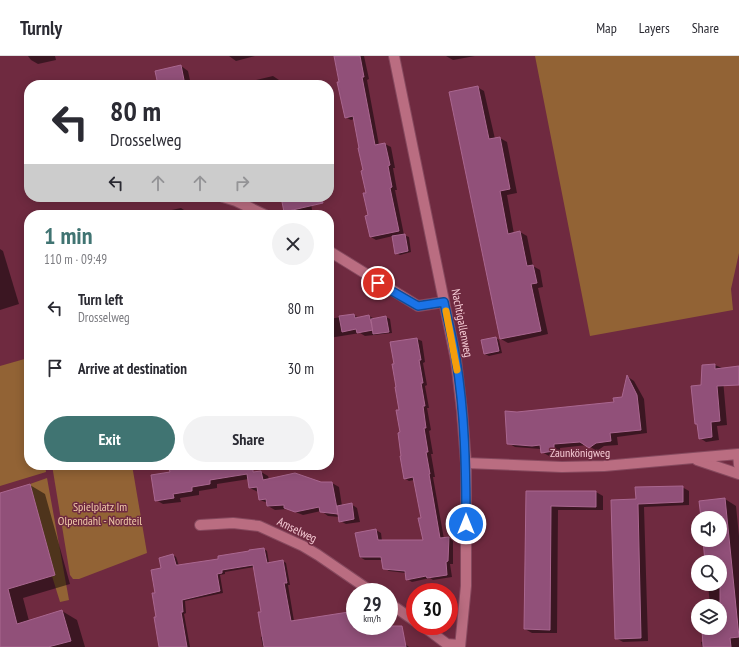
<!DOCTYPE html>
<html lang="en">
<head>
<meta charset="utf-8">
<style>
	:root { --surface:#fff; --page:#f2f2f3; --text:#2b2b33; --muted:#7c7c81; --line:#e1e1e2; --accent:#407472 }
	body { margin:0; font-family:"PT Sans Narrow",sans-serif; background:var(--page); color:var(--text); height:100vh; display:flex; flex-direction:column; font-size:15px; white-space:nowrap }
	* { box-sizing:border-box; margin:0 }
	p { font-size:13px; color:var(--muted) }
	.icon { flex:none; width:22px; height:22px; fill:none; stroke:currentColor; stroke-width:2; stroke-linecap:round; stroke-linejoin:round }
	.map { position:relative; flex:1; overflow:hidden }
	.sheet { position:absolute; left:24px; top:154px; width:310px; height:260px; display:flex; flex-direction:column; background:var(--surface); border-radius:16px; box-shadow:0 2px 10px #0003 }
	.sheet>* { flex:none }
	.hud { position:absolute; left:24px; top:24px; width:310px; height:122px; border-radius:16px; box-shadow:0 2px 10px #0003; background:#fff; color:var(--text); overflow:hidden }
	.tools { position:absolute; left:691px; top:455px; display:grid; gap:8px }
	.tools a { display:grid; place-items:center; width:36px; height:36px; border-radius:50%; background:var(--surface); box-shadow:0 2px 10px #0003; font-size:20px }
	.speed { position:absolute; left:346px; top:527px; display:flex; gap:8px; font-size:20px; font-weight:700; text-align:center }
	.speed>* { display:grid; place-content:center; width:52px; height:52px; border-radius:50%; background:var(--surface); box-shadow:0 2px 10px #0003; line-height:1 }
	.speed small { font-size:10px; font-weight:400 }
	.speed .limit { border:6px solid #d22; background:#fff; color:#111 }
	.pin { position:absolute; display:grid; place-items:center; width:34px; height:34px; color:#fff; margin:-17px; border:2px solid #fff; border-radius:50%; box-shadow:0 1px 4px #0007 }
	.me { position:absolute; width:44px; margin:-22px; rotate:0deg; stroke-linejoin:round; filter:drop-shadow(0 0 3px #0008) }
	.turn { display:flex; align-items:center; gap:14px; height:84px; padding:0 20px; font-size:18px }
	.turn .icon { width:52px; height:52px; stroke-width:2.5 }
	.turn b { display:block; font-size:28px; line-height:34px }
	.lanes { display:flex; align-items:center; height:38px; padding:0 20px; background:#0003; justify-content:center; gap:20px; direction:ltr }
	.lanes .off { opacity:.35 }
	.round { display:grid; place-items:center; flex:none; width:42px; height:42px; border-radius:21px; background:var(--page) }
	.headline { display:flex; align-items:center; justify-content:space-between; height:68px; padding:0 20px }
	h1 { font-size:24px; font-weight:600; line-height:30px; color:var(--accent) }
	.button { display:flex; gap:8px; margin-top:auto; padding:8px 20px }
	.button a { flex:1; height:46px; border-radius:24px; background:var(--accent); color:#fff; font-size:16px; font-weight:600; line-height:46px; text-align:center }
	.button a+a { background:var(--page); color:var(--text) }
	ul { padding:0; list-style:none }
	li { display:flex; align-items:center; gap:12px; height:60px; padding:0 20px }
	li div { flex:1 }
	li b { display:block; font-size:15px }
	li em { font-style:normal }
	header { display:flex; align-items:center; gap:24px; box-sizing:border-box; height:56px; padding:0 20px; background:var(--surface); border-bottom:1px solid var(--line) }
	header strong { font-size:19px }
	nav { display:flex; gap:22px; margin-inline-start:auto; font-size:14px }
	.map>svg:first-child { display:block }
	.green { fill:#926335 }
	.shadow { fill:#0007; fill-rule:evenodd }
	.building { fill:#915079; stroke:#aa6790 }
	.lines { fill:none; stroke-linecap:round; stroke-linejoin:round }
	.minor-casing { stroke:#86495e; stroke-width:12 }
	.minor { stroke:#ba6d81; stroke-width:10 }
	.route-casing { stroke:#114b97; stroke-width:10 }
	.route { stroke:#1a73e8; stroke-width:7 }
	.slow { stroke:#f59e0b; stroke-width:7 }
	.labels { text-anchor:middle; stroke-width:3; stroke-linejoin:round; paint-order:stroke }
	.street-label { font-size:12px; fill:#f6cbd5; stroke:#6f2a40 }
	.park-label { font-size:12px; fill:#f1cba9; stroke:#6f2a40 }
</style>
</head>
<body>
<header>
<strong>Turnly</strong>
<nav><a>Map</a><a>Layers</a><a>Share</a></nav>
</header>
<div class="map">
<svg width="739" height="591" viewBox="0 0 739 591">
	<rect width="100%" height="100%" fill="#6f2a40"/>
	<!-- green -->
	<g class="green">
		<path d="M535,0H739V197L731,233L733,254L590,280Z"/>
		<path d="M28,302L29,409H45L46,416L0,430V310Z"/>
		<path d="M52,409H132L147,497L79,523H73L70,519Z"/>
		<path d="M47,422L69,544L60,546L52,520L55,519L30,428Z"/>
	</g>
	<!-- shadow -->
	<g class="shadow">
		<path d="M28,0H55L56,4L38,8L31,4Z"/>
		<path d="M229,0H255L236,5Z"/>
		<path d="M334,0H364L369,23L367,24L379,89L385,88L391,91L395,112H393L397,134H395L404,179L409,181L411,196L400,199L396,197L393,180L376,184L371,181L364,115L354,63L351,64L345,61Z"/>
		<path d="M446,0H475L453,4Z"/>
		<path d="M181,10L188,15L191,29H159Z"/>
		<path d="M273,20L279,24L280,29H248L247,26Z"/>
		<path d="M477,31L484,35L495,83L500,82L507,86L517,137L507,139L514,178L520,176L527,180L533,210L540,214L543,231L538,232L548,278L508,287L501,283Z"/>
		<path d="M69,141H83L72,143Z"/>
		<path d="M282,141H310L312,154L291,158L285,154Z"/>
		<path d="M181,152L187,156V159H166H168L167,155Z"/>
		<path d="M0,193L3,195L19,248L0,254Z"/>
		<path d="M354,259L359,262L369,260L375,263L386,261L390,263L392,277L365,280L360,277L329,282V263Z"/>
		<path d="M496,282L499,284L502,297L489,300L485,298Z"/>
		<path d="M417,283L422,285L425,306L423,307L427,329L425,330L429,352H427L431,374L429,375L433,398H431L435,421H433L444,483L449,482L453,485V508H450L452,521L433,524L430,522L412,526L407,523L406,517L389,515L384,512L383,504H365L360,501L356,478L376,474L381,477L382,485H424L422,462L414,424L409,425L404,422L400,354Z"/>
		<path d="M715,309L722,312L727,369L717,370L719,384L706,386L700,382L702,330Z"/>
		<path d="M628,321L634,325L644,343L647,377L617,381L618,389L604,390L597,395L587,389L560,392L561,399L549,400L542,396L541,393L515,391L508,387L517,357L615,347L623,342Z"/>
		<path d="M329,324L331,338L329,339L333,361L329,362Z"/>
		<path d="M189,409H252L253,417L261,416L268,420L269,423L321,427H332L339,431L342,450L351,448L357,452L360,466L346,468L340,465L339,461L328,460L321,455L303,459L288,453L275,454L268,450V447L260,444L258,436L250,432L249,423L217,428V432L199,435V439L180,442L181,446L163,448L156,444L171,417ZM334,455L339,457V460L333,456Z"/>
		<path d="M30,429L45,438L70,528L23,542L29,565L62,555L77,564L85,591H0V445Z"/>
		<path d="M682,431L689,435V449L644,451L648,585L623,586L616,582L637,444Z"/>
		<path d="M527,436H596L603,440V454H558L557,577H532L525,573Z"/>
		<path d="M725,443L736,450L739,480V591H702L701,586L704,585L703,572H720V550H710L708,528H720V506H706L704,484H720V462H701Z"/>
		<path d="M264,493L267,495L269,507L283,505L286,507L290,529H288L294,565L355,556V570H363L405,588L409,591H263L261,581L264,580L262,556L254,511L225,516V518L220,519L223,537L185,545L186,557L184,558L190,591H159L155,562L157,561L156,538L163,512L173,499L176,501L179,510L219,504Z"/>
	</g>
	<!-- building -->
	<g class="building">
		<path d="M334,0H360L364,21H362L375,89L385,87L390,109L388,110L392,131L390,132L399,175L370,181L365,160L368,159L363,137H366L361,115L363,114L358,92H359L353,60L345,62L337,26H339Z"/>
		<path d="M181,9L185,29H158L155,15Z"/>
		<path d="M478,30L489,83L500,81L510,133L500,135L508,178L520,175L527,210L533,209L537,227L531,228L541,275L500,283L449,36Z"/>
		<path d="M281,141H322L323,147L284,156Z"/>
		<path d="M405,178L408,195L395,198L392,180Z"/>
		<path d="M354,258L355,262L369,259L373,274L357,277L356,273L342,276L339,260Z"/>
		<path d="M386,260L389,276L373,278L371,263Z"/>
		<path d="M496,281L499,295L484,298L481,284Z"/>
		<path d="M417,282L421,304H419L423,327H421L425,350H423L426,372H424L428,396H426L430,418H429L440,482L449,481L448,505L446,506L447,519L427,522L426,520L406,524L405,515L383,513L381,501H360L355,477L376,473L378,484H423L418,462H421L413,421L404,423L400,400H401L398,377L400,376L396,354H399L395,331H396L392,308H394L390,286Z"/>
		<path d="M715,308V313L739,310V329L717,330L720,365L711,366L712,381L699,383L697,368H695L691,330L701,329L702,309Z"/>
		<path d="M627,319L637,339L641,374L610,377L611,385L596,387L589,392L580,386L554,388V395L541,397L540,389L532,390L507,388L505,355L517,356L614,346L613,342L622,341Z"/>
		<path d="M187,409H253V416L261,415L263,424L295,417L321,426H332L338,458L320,456L319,451L295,456L284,452V449L267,450L266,443L259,444L257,431L249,432L247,418L210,424V428L192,431V435L173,438L174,442L155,445L151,419L170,416L169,412Z"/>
		<path d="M30,428L55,519L8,533L17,568L62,554L71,585L48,591H0V437Z"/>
		<path d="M683,430V446L638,448L641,582L615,583L611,444L636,443L635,431Z"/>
		<path d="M526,435H596V451L551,450L550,574L524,573Z"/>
		<path d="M725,442L739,581L730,582L731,591H703L702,572H720V529L707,531V528H720V506H705L703,484H720V462H701L699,445Z"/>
		<path d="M352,447L354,463L339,466L337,450Z"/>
		<path d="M264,492L267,507L283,504L287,527H284L291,565L355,555V570H402L406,591H264L258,556H261L253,509L222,514V517L217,518L220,535L182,544L183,556H181L187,591H159L154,561H156L152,537H155L151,514L161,512L159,502L173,498L176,509H178L218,503V500L249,495V494Z"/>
	</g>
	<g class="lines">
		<defs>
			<g id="minor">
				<path d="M394,0L456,304L462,355L466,407V530L460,591"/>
				<path d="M223,141L236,145L265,159"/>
				<path d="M329,195L418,250L444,246"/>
				<path d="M697,404L739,418"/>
				<path d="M466,407L562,411L604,410L738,398L739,409"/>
				<path d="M200,469L233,467L259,470L303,490L318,499L372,536"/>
				<path d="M389,547L415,565"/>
				<path d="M423,570L447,588L460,589"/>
			</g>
		</defs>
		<!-- minor casing -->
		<use href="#minor" class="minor-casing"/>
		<!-- minor -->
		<use href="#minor" class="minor"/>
	</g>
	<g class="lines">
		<defs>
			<path id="route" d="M378,227L418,250L444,246C448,265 453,284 456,303C465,358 466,413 466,468"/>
		</defs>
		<!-- route casing -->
		<use href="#route" class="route-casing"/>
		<!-- route -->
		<use href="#route" class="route"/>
		<!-- slow -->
		<path class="slow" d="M446,255L457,314"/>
	</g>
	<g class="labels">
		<!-- street labels -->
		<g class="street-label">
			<text transform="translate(462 267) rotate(79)" y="4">Nachtigallenweg</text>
			<text x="580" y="401">Zaunkönigweg</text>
			<text transform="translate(297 474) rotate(26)" y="4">Amselweg</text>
		</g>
		<!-- park labels -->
		<g class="park-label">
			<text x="100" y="455">Spielplatz Im<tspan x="100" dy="14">Olpendahl - Nordteil</tspan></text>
		</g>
	</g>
</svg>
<div class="tools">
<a><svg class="icon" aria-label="sound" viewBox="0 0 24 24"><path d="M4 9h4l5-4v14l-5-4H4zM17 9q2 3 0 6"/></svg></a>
<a><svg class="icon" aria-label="search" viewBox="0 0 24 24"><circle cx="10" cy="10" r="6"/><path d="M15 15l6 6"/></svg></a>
<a><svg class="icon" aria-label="layers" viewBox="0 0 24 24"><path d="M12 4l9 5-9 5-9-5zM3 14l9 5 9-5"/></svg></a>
</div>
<div class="speed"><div>29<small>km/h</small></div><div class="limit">30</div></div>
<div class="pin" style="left:378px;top:227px;background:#d93025"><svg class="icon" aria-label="arrive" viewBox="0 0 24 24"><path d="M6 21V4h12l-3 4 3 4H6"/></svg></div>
<svg class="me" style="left:466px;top:468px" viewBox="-20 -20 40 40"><circle r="17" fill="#1a73e8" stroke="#fff" stroke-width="3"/><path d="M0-11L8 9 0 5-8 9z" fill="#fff"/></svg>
<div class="hud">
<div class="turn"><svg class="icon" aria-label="left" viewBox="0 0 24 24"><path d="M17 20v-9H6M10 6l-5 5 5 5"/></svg><div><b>80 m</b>Drosselweg</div></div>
<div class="lanes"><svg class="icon" aria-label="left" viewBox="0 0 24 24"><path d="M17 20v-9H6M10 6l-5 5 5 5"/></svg><svg class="icon off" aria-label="ahead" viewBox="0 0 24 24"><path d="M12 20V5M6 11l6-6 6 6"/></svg><svg class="icon off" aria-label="ahead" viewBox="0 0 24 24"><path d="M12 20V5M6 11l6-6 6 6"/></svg><svg class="icon off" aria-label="right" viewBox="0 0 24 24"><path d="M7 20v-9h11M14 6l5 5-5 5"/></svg></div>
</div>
<section class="sheet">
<div class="headline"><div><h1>1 min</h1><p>110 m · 09:49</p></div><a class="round"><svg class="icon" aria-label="close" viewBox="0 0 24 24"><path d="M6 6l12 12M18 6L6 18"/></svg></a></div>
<ul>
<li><svg class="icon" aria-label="left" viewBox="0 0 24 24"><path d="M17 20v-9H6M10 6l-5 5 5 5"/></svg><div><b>Turn left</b><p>Drosselweg</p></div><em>80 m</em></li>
<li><svg class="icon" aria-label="arrive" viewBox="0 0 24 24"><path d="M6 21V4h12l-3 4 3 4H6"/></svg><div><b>Arrive at destination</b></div><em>30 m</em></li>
</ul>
<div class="button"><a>Exit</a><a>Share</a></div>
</section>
</div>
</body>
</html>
